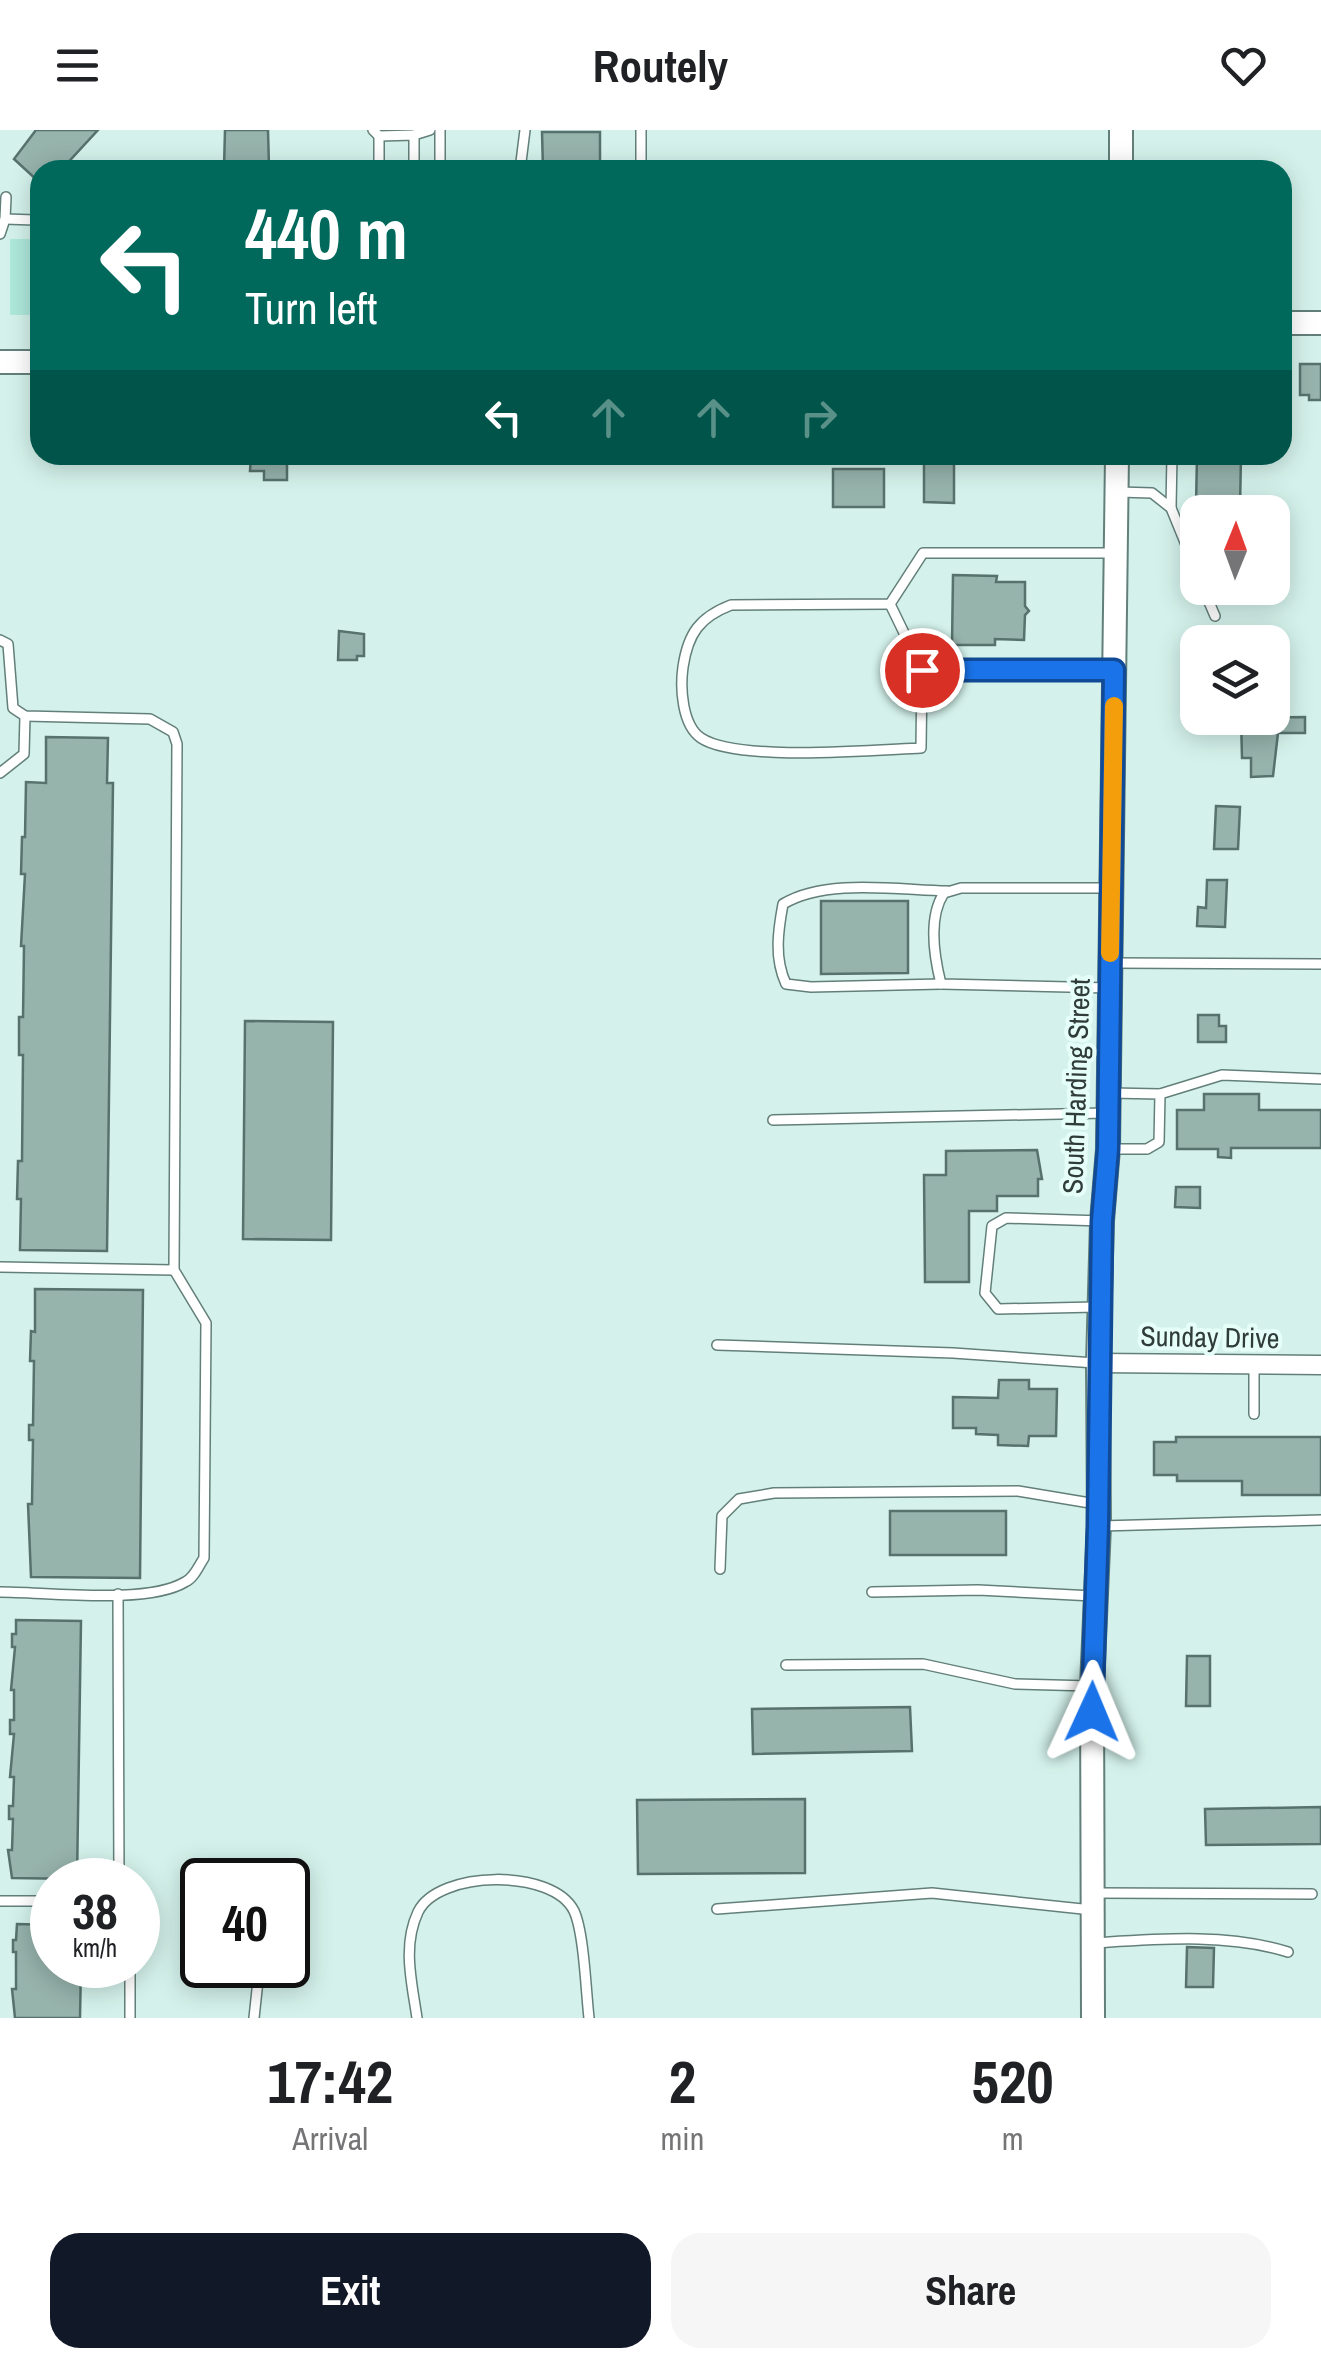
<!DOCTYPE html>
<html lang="en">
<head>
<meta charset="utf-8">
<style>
	:root { --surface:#fff; --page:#f6f6f6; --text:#202124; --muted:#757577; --accent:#111827 }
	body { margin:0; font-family:"Archivo Narrow",sans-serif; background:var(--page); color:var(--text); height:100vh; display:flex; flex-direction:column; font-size:38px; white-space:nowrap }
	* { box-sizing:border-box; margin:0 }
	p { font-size:32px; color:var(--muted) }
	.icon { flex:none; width:55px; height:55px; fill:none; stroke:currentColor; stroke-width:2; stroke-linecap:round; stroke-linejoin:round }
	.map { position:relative; height:1888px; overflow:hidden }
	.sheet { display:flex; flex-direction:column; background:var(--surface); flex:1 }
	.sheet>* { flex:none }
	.guide { position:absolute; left:30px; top:30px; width:1262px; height:305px; border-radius:30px; box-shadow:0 5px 25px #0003; background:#00695c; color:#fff; overflow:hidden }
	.needle { width:65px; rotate:1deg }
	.buttons { position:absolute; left:1180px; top:365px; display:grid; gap:20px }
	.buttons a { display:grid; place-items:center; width:110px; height:110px; border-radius:20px; background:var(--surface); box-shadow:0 5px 25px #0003; font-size:50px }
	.speed { position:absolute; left:30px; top:1728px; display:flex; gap:20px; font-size:50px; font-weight:700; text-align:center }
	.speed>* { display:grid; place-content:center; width:130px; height:130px; border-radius:50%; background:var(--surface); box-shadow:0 5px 25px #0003; line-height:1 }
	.speed small { font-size:25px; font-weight:400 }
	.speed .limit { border:5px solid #111; border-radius:15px; background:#fff; color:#111 }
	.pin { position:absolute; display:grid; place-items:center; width:85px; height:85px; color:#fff; margin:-42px; border:5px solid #fff; border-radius:50%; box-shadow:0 2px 10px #0007 }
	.me { position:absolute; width:110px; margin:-55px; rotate:1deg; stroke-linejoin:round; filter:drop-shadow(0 0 8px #0008) }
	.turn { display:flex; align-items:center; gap:35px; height:210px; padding:0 50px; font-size:45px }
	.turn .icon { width:130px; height:130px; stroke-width:2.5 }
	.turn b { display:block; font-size:70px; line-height:85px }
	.lanes { display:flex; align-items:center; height:95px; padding:0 50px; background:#0003; justify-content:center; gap:50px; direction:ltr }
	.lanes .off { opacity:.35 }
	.eta { display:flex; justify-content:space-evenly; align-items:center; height:170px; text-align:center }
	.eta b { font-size:60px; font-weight:700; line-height:70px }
	.primary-button { display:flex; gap:20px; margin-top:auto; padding:20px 50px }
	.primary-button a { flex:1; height:115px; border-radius:30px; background:var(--accent); color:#fff; font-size:40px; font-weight:700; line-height:115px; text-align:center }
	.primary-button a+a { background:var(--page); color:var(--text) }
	header { display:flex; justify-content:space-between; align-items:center; height:130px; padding:0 50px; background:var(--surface); font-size:45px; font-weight:700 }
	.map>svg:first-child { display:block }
	.green { fill:#aee9db }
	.building { fill:#96b3ac; stroke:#57726c; stroke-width:2.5 }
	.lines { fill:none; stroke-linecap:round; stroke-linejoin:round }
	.service-casing { stroke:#637f79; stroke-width:12 }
	.minor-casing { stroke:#637f79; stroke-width:21 }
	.tertiary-casing { stroke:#637f79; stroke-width:26 }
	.service { stroke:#fff; stroke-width:9 }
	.minor { stroke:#fff; stroke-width:18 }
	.tertiary { stroke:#fff; stroke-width:22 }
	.route-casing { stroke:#114b97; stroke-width:25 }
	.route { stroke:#1a73e8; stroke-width:18 }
	.slow { stroke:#f59e0b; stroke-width:18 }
	.labels { text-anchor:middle; stroke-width:8; stroke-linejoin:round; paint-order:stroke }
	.street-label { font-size:28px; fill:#303c3a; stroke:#e6fef8 }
</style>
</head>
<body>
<header><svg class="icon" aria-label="menu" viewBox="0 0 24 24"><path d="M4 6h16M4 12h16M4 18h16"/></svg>Routely<svg class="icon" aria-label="heart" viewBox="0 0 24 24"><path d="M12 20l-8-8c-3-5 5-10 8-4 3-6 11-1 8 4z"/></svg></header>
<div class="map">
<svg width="1321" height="1888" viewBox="0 0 1321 1888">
	<rect width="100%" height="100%" fill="#d4f2eb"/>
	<!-- green -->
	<rect class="green" x="10" y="109" width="30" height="76"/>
	<!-- building -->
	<g class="building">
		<path d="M36,0H98L61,40H40V53L14,29Z"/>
		<path d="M225,0H268L269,37L224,38Z"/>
		<path d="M542,2H600V40H543Z"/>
		<path d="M1300,234H1321V270H1309V265H1300Z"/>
		<path d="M251,325H287V350H264V341H250Z"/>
		<path d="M924,325H954V373L924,372Z"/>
		<path d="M1197,325H1241L1240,378L1196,377Z"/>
		<rect x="833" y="339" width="51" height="38"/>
		<path d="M953,445L997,446L996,452H1025V476L1029,481L1025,485L1024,510L995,509V515H952Z"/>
		<path d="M339,501L364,504V526H357V530H338Z"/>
		<path d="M1305,587V603H1278L1273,646L1251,647V628H1242L1241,588Z"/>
		<path d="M46,607L108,608L107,653H113L107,1121L20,1120L21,1069H17L18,1031H22L23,925H19V887H23L24,816H21L25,744H21L22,707H25L26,652L46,653Z"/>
		<path d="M1216,676L1240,677L1238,719H1214Z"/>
		<path d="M1207,750H1227L1225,797L1197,796L1198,777L1206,778Z"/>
		<path d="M821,771H908V843L821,844Z"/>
		<path d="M1198,885H1219V896H1226V912H1198Z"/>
		<path d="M245,891L333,892L331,1110L243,1109Z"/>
		<path d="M1204,964H1259V980H1321V1018H1231V1028L1218,1027V1019H1177V980H1204Z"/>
		<path d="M1037,1020L1042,1049H1038V1066H997V1081H969V1152H925L924,1045H946V1021Z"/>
		<path d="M1176,1057H1200V1078L1175,1077Z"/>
		<path d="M35,1159L143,1160L140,1448L31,1447L28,1374H32L33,1310H29V1295H33L34,1231H30L31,1201L35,1202Z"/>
		<path d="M999,1250H1029V1259H1057L1056,1306H1029L1028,1316L998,1315V1305L976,1304V1298H953V1267L998,1268Z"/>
		<path d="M1176,1307H1321V1365H1242V1351H1177V1345H1154V1312H1176Z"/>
		<rect x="890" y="1381" width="116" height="44"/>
		<path d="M16,1490L81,1491L77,1749L12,1748L8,1720H12L13,1689H9V1676H13L14,1647H10L14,1604H10V1590H14V1560H11L15,1517H12V1504H16Z"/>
		<path d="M1187,1526H1210V1576H1186Z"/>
		<path d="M910,1577L912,1621L753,1624L752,1579Z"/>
		<path d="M805,1669V1743L638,1744L637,1670Z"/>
		<path d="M1321,1677V1714L1206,1715L1205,1679Z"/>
		<path d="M17,1794L52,1795V1835H81L80,1888H15L12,1859H16V1822H13V1810H16Z"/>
		<path d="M1187,1817L1214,1818L1213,1857H1186Z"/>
	</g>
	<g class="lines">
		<defs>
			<g id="service">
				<path d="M373,0L379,6V40"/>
				<path d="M440,0V40"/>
				<path d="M414,5L430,0"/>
				<path d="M379,6L414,5V40"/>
				<path d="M520,40L525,0"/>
				<path d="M641,40V0"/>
				<path d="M5,89L35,90L40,86"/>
				<path d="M0,104L5,89L6,67"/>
				<path d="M1119,362L1152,363L1171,378L1198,444"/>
				<path d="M1171,378L1172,325"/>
				<path d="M1203,458L1215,486"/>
				<path d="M890,474L922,540"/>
				<path d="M0,510L8,514L13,578L25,586L150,589L173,602L177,614L174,1140L0,1137"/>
				<path d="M1111,539L922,540L921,618C874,620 737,632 701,608C682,595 680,558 683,537C688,503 700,487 731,475L890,474L923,423H1113"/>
				<path d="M0,643L24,624L25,586"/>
				<path d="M1108,758H961L944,763C928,787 934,826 941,854L1110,858"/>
				<path d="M1113,833L1321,834"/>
				<path d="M941,854L811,857L786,854C774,828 778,801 783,774C826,748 898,760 947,761"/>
				<path d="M1160,964L1222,945L1321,949"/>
				<path d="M773,990L1105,983"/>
				<path d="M1108,1019H1147L1159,1012L1160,964L1111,963"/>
				<path d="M1096,1177L998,1179L985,1163L992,1096L1006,1088L1102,1091"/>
				<path d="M717,1215L953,1223L1095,1233"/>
				<path d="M1254,1236V1284"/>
				<path d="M1101,1396L1321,1390"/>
				<path d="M720,1439L722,1386L739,1369L774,1363L1018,1361L1096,1374"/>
				<path d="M0,1462C47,1462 147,1475 185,1452C194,1448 198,1437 204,1428L206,1193L174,1140"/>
				<path d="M872,1462L978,1460L1093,1466"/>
				<path d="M118,1464L119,1750"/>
				<path d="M786,1535L923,1534L1015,1554L1090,1556"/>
				<path d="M1096,1763L1312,1764"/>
				<path d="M0,1771H52"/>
				<path d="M717,1779L932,1763L1092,1780"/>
				<path d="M1095,1813C1158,1809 1228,1803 1288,1822"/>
				<path d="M130,1888V1835"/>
				<path d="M254,1888L259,1841"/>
				<path d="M417,1888C412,1853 402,1816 418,1782C438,1740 553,1738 574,1781C584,1802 586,1862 589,1888"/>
			</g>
			<path id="minor" d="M1098,1233L1321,1235"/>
			<g id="tertiary">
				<path d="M1121,40V0"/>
				<path d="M1282,193H1321"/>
				<path d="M0,232H40"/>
				<path d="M1093,1888L1092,1556L1099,1396L1098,1233L1102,1091L1108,1019L1117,325"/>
			</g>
		</defs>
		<!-- service casing -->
		<use href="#service" class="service-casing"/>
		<!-- minor casing -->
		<use href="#minor" class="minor-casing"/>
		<!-- tertiary casing -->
		<use href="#tertiary" class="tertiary-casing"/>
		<!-- service -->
		<use href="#service" class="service"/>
		<!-- minor -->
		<use href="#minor" class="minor"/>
		<!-- tertiary -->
		<use href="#tertiary" class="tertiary"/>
	</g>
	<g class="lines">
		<defs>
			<path id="route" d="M922,540H1114L1108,1019L1102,1091L1098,1396L1092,1582"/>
		</defs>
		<!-- route casing -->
		<use href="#route" class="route-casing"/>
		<!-- route -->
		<use href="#route" class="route"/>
		<!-- slow -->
		<path class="slow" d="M1110,823L1114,576"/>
	</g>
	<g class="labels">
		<!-- street labels -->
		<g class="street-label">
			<text transform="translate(1076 956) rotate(-88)" y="10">South Harding Street</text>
			<text transform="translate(1210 1207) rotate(1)" y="10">Sunday Drive</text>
		</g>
	</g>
</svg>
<div class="buttons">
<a><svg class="needle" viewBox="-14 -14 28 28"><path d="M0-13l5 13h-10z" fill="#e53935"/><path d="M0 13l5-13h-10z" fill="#757577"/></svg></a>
<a><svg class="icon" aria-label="layers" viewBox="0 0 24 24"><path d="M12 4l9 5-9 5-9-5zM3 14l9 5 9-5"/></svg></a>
</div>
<div class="speed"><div>38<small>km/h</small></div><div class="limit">40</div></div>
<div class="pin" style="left:922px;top:540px;background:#d93025"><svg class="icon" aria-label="arrive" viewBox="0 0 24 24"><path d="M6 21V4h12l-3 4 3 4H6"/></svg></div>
<svg class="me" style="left:1092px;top:1582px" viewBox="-20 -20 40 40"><path d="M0-17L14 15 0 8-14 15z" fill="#1a73e8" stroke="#fff" stroke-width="4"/></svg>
<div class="guide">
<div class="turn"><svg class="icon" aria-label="left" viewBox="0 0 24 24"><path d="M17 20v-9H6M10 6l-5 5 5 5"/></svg><div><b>440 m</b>Turn left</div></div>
<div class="lanes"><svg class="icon" aria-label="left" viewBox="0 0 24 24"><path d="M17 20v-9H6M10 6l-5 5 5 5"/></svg><svg class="icon off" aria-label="ahead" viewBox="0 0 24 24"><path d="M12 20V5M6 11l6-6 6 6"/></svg><svg class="icon off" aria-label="ahead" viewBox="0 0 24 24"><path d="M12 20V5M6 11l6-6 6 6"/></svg><svg class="icon off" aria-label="right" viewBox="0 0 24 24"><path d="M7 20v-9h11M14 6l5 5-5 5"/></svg></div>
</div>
</div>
<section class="sheet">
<div class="eta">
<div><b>17:42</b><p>Arrival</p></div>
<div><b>2</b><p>min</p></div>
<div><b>520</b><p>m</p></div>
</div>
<div class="primary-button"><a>Exit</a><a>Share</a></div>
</section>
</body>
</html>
